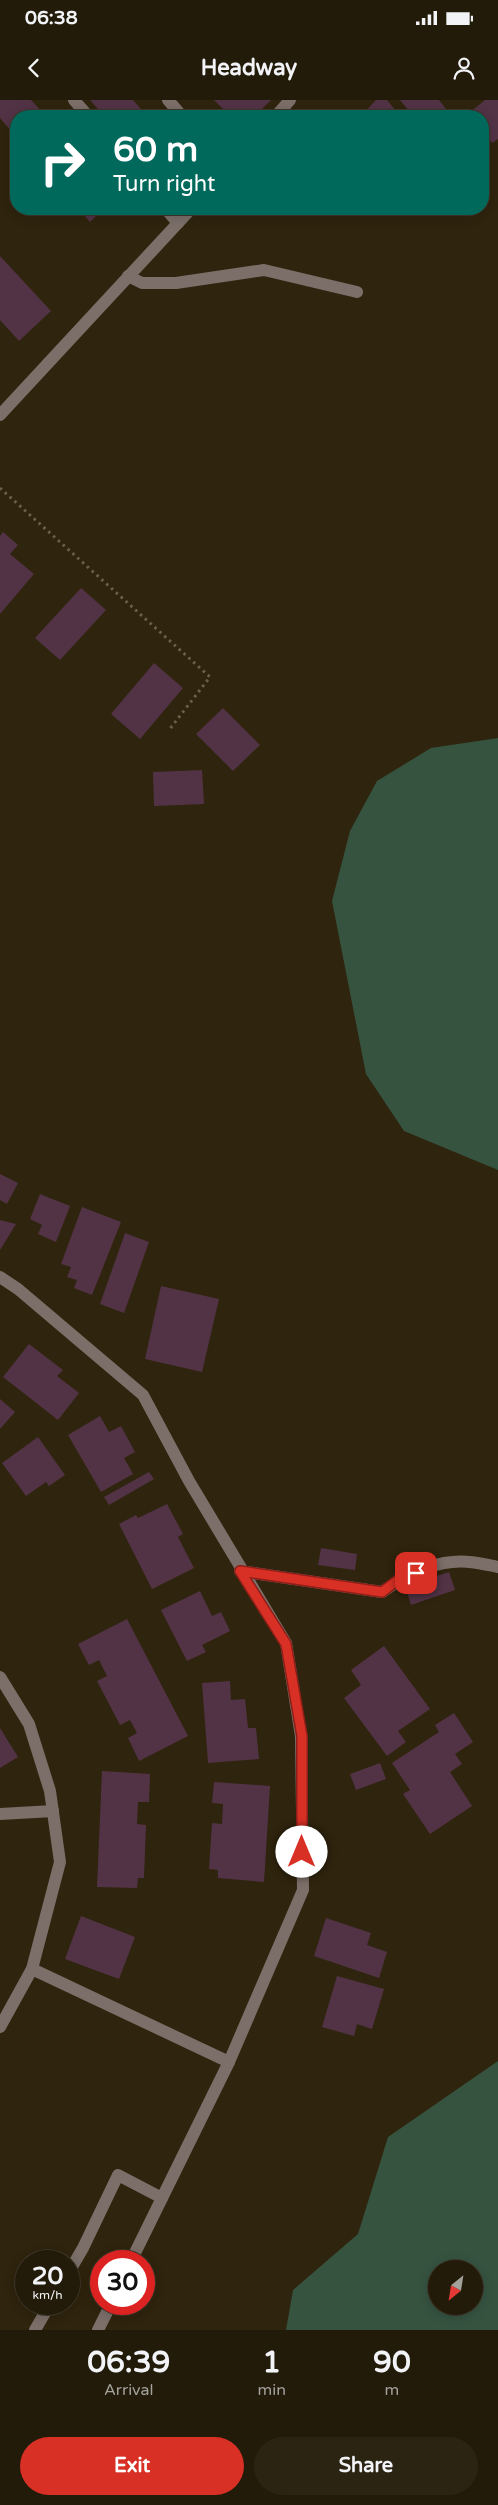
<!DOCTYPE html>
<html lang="en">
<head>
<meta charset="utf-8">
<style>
	:root { --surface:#231b0a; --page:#2b2413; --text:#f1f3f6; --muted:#a3a19c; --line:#40392b; --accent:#d93025 }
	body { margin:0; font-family:"Varela Round",sans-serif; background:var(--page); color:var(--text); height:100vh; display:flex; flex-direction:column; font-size:19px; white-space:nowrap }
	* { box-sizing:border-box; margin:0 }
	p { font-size:16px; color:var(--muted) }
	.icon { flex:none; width:28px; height:28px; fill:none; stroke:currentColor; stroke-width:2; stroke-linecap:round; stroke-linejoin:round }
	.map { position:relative; height:2230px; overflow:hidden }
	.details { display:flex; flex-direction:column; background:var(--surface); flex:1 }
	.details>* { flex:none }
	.top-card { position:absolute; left:10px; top:10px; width:479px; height:105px; border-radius:20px; box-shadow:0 2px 12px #0003,0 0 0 1px var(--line); background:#00695c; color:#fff; overflow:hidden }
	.needle { width:32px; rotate:210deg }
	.fabs { position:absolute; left:428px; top:2160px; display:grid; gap:10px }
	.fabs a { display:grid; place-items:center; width:55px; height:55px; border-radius:50%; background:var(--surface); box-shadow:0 2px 12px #0003,0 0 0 1px var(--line); font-size:25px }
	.speed { position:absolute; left:15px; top:2150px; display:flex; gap:10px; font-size:25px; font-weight:700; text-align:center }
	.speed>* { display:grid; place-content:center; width:65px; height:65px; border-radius:50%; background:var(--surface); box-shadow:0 2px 12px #0003,0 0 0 1px var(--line); line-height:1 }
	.speed small { font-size:12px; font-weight:400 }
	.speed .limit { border:8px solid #d22; background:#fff; color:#111 }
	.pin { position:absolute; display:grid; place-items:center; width:42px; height:42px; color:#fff; margin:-21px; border-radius:10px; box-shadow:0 2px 8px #0006 }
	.me { position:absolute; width:55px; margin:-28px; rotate:0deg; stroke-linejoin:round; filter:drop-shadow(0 0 4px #0008) }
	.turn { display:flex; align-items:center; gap:18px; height:105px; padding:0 20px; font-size:22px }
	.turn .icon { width:65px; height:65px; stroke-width:2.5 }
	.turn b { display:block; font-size:35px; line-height:42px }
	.eta { display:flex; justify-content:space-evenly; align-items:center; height:85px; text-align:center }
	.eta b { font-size:30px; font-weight:700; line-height:35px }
	.primary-button { display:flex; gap:10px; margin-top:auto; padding:10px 20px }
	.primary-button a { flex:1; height:58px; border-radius:30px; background:var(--accent); color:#fff; font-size:20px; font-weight:700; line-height:58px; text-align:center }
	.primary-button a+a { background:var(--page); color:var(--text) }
	.status { display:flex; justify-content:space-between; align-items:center; height:35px; padding:0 25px; background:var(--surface); direction:ltr }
	.status svg { height:14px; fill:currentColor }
	header { display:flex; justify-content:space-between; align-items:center; height:65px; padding:0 20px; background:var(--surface); font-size:22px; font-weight:700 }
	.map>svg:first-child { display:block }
	.green { fill:#365340; fill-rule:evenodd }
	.building { fill:#523346 }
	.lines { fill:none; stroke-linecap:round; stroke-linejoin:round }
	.path { stroke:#6a604c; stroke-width:3; stroke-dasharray:2.5 4; stroke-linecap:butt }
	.minor { stroke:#7c6f6a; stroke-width:12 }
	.route-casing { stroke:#8d1f18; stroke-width:12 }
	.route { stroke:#d93025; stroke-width:9 }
</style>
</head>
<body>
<div class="status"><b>06:38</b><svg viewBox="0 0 49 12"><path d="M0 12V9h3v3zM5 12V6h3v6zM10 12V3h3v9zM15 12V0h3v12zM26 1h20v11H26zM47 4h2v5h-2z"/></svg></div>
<header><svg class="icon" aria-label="back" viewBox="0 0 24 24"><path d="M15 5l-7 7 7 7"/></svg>Headway<svg class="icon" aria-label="person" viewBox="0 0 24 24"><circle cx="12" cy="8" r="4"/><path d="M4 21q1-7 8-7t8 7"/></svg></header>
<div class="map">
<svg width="498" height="2230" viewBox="0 0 498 2230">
	<rect width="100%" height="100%" fill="#2f240d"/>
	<!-- green -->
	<g class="green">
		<path d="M498,638V1070L404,1031L366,974L332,801L350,731L377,681L431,648Z"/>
		<path d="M498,1961V2230H286L293,2190L358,2134L388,2037ZM436,2169H474V2206H436Z"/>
	</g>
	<!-- building -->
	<g class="building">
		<path d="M0,0H31L46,16H16V37L0,18Z"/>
		<path d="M90,0H133L147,16H104Z"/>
		<path d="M214,0H271L255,16H230Z"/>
		<path d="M376,0H387L400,16H361Z"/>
		<path d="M400,0H439L449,13L444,16H413Z"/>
		<path d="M485,0H498V39L492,43L482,30V16H472L469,13Z"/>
		<path d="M79,109H103L90,122Z"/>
		<path d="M0,156L51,211L19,241L0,220Z"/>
		<path d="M3,432L18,445L10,454L34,474L0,514V436Z"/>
		<path d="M81,488L106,510L60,560L35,538Z"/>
		<path d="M154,563L183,588L140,639L111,614Z"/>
		<path d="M223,608L260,645L233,671L196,634Z"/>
		<path d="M202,670L204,704L154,706L153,672Z"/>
		<path d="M0,1074L18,1083L7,1104L0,1100Z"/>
		<path d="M40,1094L70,1106L56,1142L38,1134L42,1125L30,1119Z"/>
		<path d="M82,1107L121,1122L92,1195L74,1188L77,1180L67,1177L71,1167L61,1164Z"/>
		<path d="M0,1120L16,1124L0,1150Z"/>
		<path d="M125,1133L149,1142L124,1213L100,1204Z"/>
		<path d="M161,1186L219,1199L202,1272L145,1259Z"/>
		<path d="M29,1244L63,1270L57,1276L79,1293L58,1320L3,1277Z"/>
		<path d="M0,1299L15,1312L0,1329Z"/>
		<path d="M100,1316L109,1332L121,1326L135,1352L124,1358L133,1374L101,1392L68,1335Z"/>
		<path d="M38,1337L65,1375L49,1386L46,1382L26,1396L2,1363Z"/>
		<path d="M149,1372L154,1379L109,1405L104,1397Z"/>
		<path d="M167,1404L183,1434L178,1437L194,1468L152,1489L119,1424L136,1415L138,1418Z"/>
		<path d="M321,1448L357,1454L355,1470L318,1465Z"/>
		<path d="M449,1472L455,1490L411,1505L405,1486Z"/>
		<path d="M200,1491L212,1516L221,1512L230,1531L202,1545L206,1552L187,1561L161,1510Z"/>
		<path d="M127,1519L188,1636L139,1661L128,1638L137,1633L130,1620L120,1625L97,1581L107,1576L99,1560L89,1565L78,1544Z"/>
		<path d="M384,1546L430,1609L398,1631L406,1642L387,1656L344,1598L361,1585L351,1570Z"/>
		<path d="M230,1581L231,1600L245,1599L248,1628H256L259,1659L208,1663L202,1583Z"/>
		<path d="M454,1613L473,1642L455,1654L462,1664L450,1672L472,1706L430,1734L403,1694L410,1690L392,1663L439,1632L435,1625Z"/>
		<path d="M0,1628L18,1657L0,1668Z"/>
		<path d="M380,1663L386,1679L356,1690L350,1674Z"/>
		<path d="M102,1671L150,1674L149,1702H138L137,1724L146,1725L144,1778H138L137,1788L97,1787Z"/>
		<path d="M214,1682L270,1686L264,1782L218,1778V1770L209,1769L212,1723L222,1724L223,1704L212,1703Z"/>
		<path d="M81,1816L135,1837L119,1879L65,1859Z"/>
		<path d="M326,1818L371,1833L367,1845L387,1852L379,1878L314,1856Z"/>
		<path d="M337,1876L384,1889L372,1929L357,1924L354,1936L322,1927Z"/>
	</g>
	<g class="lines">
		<!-- path -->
		<path class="path" d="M0,388L210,577L169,630"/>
		<!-- minor -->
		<g class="minor">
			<path d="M74,0L88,16"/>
			<path d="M168,0L182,16"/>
			<path d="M276,16L290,0"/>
			<path d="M166,109L178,123"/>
			<path d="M128,176L142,183H176L264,170L357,192"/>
			<path d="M0,315L191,109"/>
			<path d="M0,1177L18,1189L143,1295L189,1381L286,1543L301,1636L303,1790L229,1962L131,2161"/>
			<path d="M240,1471L382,1492C402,1478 427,1464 452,1462C468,1460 483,1464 498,1467"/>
			<path d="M0,1577L29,1624L50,1691L60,1762L32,1869L0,1927"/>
			<path d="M0,1714L53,1711"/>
			<path d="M32,1869L229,1962"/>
			<path d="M69,2172L83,2148L118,2075L162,2098"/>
			<path d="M35,2230L50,2204"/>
			<path d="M98,2230L111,2204"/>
		</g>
	</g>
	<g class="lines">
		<defs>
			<path id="route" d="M302,1752V1636L286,1544L240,1471L382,1492L398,1480L416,1473"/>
		</defs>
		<!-- route casing -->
		<use href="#route" class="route-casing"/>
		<!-- route -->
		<use href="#route" class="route"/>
	</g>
</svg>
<div class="fabs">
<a><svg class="needle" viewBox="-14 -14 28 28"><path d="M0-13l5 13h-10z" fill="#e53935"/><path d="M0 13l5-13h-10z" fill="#a3a19c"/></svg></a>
</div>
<div class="speed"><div>20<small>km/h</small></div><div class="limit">30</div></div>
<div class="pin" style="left:416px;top:1473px;background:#d93025"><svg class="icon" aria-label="arrive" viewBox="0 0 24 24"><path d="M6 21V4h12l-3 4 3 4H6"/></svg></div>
<svg class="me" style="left:302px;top:1752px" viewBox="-20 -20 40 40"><circle r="19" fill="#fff"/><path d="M0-13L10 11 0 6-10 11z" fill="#d93025"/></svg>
<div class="top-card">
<div class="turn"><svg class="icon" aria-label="right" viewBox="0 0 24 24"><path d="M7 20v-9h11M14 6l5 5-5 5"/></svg><div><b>60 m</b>Turn right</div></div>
</div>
</div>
<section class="details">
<div class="eta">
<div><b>06:39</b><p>Arrival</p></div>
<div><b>1</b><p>min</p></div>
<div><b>90</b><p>m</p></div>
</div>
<div class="primary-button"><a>Exit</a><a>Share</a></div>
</section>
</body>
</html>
